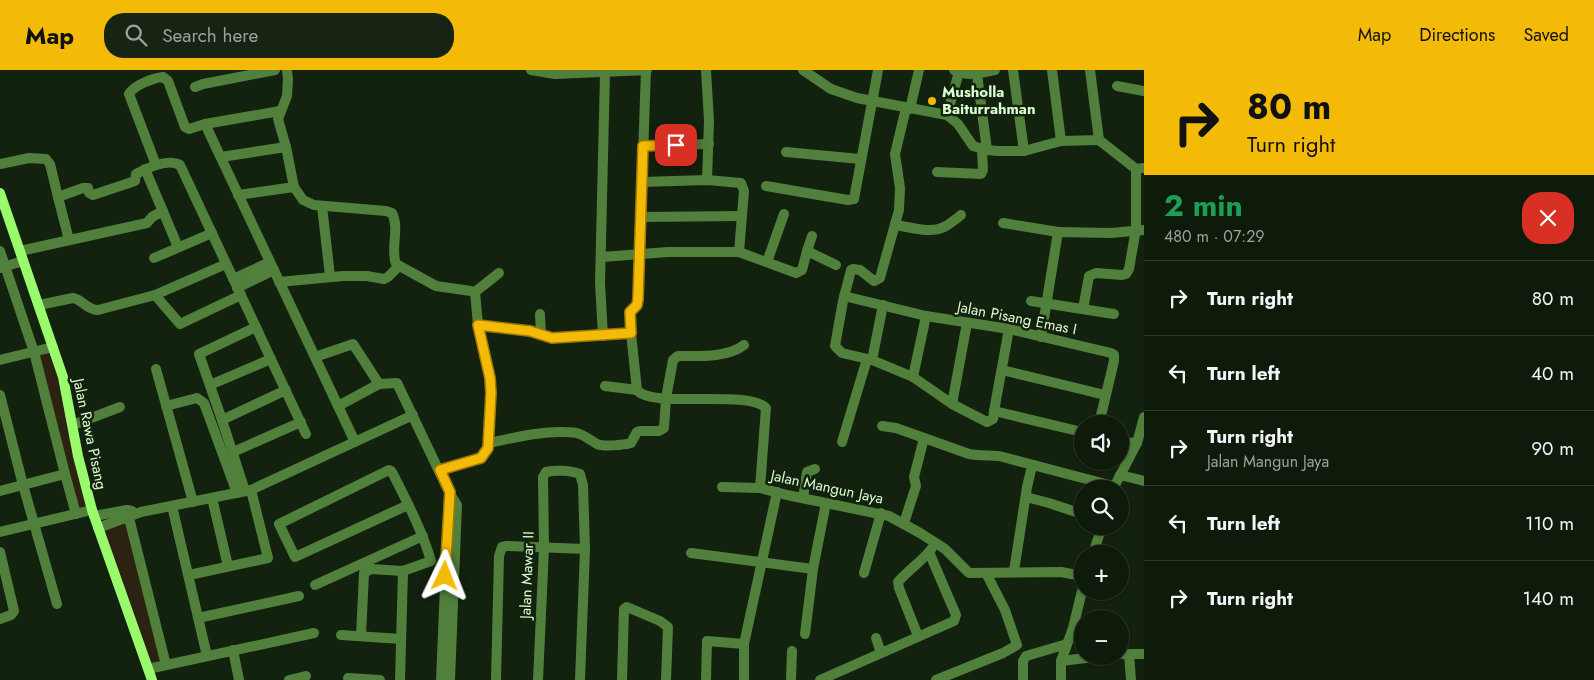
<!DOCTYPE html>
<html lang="en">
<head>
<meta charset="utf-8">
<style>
	:root { --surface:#0e1a0a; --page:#172313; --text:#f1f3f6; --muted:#9ba19c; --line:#2e382b; --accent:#f3ba07 }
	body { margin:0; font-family:Jost,sans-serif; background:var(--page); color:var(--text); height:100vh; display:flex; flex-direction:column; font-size:19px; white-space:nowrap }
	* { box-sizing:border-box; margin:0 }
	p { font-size:16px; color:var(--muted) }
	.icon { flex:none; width:28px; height:28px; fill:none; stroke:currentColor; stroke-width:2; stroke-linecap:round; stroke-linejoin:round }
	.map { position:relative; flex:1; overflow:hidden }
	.side { display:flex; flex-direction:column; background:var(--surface); width:450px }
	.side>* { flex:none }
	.banner { background:#f3ba07; color:#111; overflow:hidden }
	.buttons { position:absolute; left:1074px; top:345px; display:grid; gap:10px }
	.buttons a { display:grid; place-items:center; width:55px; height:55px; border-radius:50%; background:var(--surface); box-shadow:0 1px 4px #0004,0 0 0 1px var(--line); font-size:25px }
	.pin { position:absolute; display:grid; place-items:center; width:42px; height:42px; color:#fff; margin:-21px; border-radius:10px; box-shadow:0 2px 8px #0006 }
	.me { position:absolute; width:55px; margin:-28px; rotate:2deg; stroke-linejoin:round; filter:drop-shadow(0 0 4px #0008) }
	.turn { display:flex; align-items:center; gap:18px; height:105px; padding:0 20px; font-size:22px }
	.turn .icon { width:65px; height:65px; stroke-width:2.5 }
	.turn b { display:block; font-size:35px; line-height:42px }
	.round { display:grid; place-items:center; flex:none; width:52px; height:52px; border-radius:20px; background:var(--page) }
	.head { display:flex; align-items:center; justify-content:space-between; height:85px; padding:0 20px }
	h1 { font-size:30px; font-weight:700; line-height:38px; color:#1e9e55 }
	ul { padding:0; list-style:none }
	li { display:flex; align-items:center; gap:15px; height:75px; padding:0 20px; border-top:1px solid var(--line) }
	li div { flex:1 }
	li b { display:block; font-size:19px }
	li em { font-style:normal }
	header { display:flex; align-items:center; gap:30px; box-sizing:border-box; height:70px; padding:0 25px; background:var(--accent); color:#111 }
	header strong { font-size:24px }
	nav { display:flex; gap:28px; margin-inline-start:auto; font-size:18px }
	.search { width:350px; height:45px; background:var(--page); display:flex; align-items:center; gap:12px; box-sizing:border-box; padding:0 18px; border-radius:20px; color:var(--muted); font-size:19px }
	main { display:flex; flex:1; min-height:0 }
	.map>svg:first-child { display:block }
	.green { fill:#2c2212 }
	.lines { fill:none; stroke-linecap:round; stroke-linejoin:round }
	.street { stroke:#50803b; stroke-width:10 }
	.secondary { stroke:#99fb6b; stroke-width:10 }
	.route-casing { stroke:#9e7905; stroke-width:12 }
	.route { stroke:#f3ba07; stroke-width:9 }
	.poi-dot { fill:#f3ba07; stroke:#12220e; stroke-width:2 }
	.labels { text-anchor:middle; stroke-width:5; stroke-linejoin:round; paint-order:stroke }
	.poi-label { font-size:15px; font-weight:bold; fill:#dbfed1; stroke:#12220e; text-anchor:start }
	.street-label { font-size:15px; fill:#dbfed1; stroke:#12220e }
</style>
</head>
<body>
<header>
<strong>Map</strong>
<div class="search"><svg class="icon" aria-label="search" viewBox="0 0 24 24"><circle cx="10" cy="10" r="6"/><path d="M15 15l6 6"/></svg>Search here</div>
<nav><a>Map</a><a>Directions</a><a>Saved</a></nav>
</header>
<main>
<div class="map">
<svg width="1144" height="610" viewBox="0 0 1144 610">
	<rect width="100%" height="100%" fill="#12220e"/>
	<!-- green -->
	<g class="green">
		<path d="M53,277L92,440L76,444L34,282Z"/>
		<path d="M129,447L166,595L148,599L98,458Z"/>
	</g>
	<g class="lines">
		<!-- street -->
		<g class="street">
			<path d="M531,0L555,4L647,0"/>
			<path d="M706,0L709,51L707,110"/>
			<path d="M803,0L831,19L857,28L947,45L958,54L973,76L987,80L998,81H1024L1061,71L1099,70"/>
			<path d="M954,0C968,7 981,3 995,0"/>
			<path d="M1013,0L1024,81"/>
			<path d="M1052,0L1061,71"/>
			<path d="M1090,0L1099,70"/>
			<path d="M977,4L987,80"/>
			<path d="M1117,16L1144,21"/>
			<path d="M195,17L203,14L275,0"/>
			<path d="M906,38L895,84L900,118L899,140L880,208L874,211L860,200L853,199L851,200L843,231L835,276L842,283L872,290L913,307L952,334L987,352L993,349L994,341L1009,259"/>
			<path d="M910,39L919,0"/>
			<path d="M947,45L959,2"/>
			<path d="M205,54L355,372"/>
			<path d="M1099,70L1136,99L1144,98"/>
			<path d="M643,76L709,74"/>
			<path d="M786,82L860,89"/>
			<path d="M221,87L286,77"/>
			<path d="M0,94L29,88L46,89L50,94L58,127L83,118H88L89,123L93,125L135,111L136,104C147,98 167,88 180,95L306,364"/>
			<path d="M156,95L129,24C134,15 153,8 163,7L168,11L185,57L189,59L205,54L280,41"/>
			<path d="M145,99L178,177"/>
			<path d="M937,102L981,104L983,100L982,79"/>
			<path d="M641,112L707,110L741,113L744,121L739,182"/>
			<path d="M766,116L848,130L854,129L878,0"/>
			<path d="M294,117L303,130L314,135L386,141L392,143C400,159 390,178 396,194L436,216L471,221L475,222L478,255L490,308L491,323L488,378L481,388L440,400"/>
			<path d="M238,125L294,117L286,77L278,49L287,26L288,9L287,0"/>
			<path d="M58,127L69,170"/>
			<path d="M322,136L330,206"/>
			<path d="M640,147L742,146"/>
			<path d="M1003,153L1058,162"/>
			<path d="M895,155C910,157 930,164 944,157C950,154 956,149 961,145"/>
			<path d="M0,181L34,282L65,404"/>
			<path d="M20,181L147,153L152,147L163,141"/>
			<path d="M807,181L812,166"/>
			<path d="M602,187L668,182H739L796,203L802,200L807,181L836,195"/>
			<path d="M154,188L212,163"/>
			<path d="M767,192L784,144"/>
			<path d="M226,194L155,225L180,254L241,225"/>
			<path d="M0,198L23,191"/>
			<path d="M233,209L270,192"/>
			<path d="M279,212L343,206H367L384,209L388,207L399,196"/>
			<path d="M237,218L274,200"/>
			<path d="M475,222L499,203"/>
			<path d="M844,226L926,246L1009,259L1111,283L1114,285V291L1099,354"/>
			<path d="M1031,231L1114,244"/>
			<path d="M39,235L73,228C83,230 87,240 98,240L155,225"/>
			<path d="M1083,239L1089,206L1096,203L1122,205L1126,204L1129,199L1136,159V99"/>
			<path d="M540,244L541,265"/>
			<path d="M478,255L530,261L552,268L631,263L637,320C651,339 747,319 766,338L760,418L787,425L889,446L920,463L945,479L969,503L1061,502L1082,506"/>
			<path d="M631,263V243L637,235L638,229L646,0"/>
			<path d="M603,266L600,213L605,3"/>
			<path d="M1041,267L1058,162L1111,163L1144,160"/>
			<path d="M315,287L353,274L379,314"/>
			<path d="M0,290L53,277"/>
			<path d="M872,290L883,235"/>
			<path d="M156,299L193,432"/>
			<path d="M1002,300L1105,325"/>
			<path d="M913,307L926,246"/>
			<path d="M210,315L271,289"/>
			<path d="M605,316L637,320"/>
			<path d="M0,325L23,415L57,534"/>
			<path d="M952,334L967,253"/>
			<path d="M166,336L197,328L204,333L237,423"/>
			<path d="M338,336L379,314L397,313L449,422L457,435L450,610"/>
			<path d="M994,341L1082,362"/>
			<path d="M222,350L199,284L256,257"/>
			<path d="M73,355L120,337"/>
			<path d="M882,356L896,358L969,384C980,386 989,385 999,386L1113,416"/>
			<path d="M842,372L867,289"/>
			<path d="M1120,372L1137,373"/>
			<path d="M488,373C514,368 540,361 565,362C581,362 584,366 597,374C603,377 624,375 631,373L637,362L640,361H659L664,358L666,328L673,290L678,286C698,286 727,288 744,275"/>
			<path d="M233,382L301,352"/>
			<path d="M1120,405L1144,411"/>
			<path d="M722,417L760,418"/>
			<path d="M1113,419L1137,373L1144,347"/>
			<path d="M0,421L65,404L76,444"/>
			<path d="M245,421L222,350L286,320"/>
			<path d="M1026,427L1049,433L1082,444"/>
			<path d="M212,428L228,496"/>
			<path d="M803,428L807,402L815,399"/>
			<path d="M172,436L207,586"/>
			<path d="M127,440L166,595"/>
			<path d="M94,446L127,440L132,441"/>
			<path d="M904,453L916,416L914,407L924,368"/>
			<path d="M98,458L141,442L251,420L413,345"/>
			<path d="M0,462L92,440"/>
			<path d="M0,482L14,541L11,545L0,549"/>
			<path d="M691,483L813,499"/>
			<path d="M1093,484L1102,456"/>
			<path d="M1014,501L1027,417L1032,396"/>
			<path d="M864,503L881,443"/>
			<path d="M189,505L268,488L251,420"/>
			<path d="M315,515L423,466"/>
			<path d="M198,548L299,526"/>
			<path d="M805,564L813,499L826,433"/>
			<path d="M341,565L401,569"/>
			<path d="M361,566L364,503L371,499L403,501"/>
			<path d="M918,566L899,518L898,512C907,501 926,488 932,478"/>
			<path d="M876,568L881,583"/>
			<path d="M233,580L239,610"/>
			<path d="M1120,584H1144"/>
			<path d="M1129,584L1131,610"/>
			<path d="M1061,591L1102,586"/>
			<path d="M148,599L314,563"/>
			<path d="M348,608L380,610"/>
			<path d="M289,610L306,606"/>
			<path d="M400,610L403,501L431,491C422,460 407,432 393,404L391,401L389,400L279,454L295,487L408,435"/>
			<path d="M441,610L449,422"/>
			<path d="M496,610L499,486L502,477L507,476L585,479"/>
			<path d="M538,610L544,478L543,407L546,402C555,400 570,400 580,404L583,415L585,479L580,610"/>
			<path d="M622,610L624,539L627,537L660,551L668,557L666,610"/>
			<path d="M706,610L707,571L744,574"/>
			<path d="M744,610V574L777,422"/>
			<path d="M791,610L792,581"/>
			<path d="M820,610L954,551L956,545L929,482"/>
			<path d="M936,610L1003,583L1017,575L1005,540L986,503"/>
			<path d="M1023,610V591L1026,586L1067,574"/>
			<path d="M1061,610V591L1073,558L1082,521"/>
		</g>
		<!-- secondary -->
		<path class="secondary" d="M0,123L63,307L78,386L92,440L152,610"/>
	</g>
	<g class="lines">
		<defs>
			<path id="route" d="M445,506L450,422L440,400L481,388L488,378L491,323L490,308L478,255L530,261L552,268L631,263L630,242L637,235L638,229L643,76L676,75"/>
		</defs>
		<!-- route casing -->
		<use href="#route" class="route-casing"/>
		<!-- route -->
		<use href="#route" class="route"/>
	</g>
	<!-- markers -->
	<circle class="poi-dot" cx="932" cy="31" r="5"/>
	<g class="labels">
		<!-- poi labels -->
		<g class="poi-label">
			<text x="942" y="27">Musholla<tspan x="942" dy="17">Baiturrahman</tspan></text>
		</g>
		<!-- street labels -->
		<g class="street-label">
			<text transform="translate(1017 248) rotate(11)" y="5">Jalan Pisang Emas I</text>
			<text transform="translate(90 364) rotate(78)" y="5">Jalan Rawa Pisang</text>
			<text transform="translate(827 417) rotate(12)" y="5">Jalan Mangun Jaya</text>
			<text transform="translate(527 505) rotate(-88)" y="5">Jalan Mawar II</text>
		</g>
	</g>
</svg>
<div class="buttons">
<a><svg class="icon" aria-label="sound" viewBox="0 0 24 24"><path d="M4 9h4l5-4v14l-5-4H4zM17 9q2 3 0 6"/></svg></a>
<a><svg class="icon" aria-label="search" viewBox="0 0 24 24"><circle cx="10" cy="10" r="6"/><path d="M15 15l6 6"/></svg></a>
<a>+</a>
<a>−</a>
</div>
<div class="pin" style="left:676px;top:75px;background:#d93025"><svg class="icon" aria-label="arrive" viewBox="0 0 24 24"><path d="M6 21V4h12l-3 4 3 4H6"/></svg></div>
<svg class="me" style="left:445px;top:506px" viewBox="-20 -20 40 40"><path d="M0-17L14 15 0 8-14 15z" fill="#f3ba07" stroke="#fff" stroke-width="4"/></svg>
</div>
<section class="side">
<div class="banner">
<div class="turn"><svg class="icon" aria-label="right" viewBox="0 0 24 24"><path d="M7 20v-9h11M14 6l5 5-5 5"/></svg><div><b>80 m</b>Turn right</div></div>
</div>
<div class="head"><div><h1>2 min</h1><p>480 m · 07:29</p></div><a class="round" style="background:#d93025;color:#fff"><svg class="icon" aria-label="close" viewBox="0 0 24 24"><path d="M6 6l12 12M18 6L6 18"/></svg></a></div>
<ul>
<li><svg class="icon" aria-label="right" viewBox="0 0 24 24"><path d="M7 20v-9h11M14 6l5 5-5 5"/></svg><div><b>Turn right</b></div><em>80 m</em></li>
<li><svg class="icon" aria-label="left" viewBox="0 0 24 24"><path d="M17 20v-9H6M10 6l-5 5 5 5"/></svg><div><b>Turn left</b></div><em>40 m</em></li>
<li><svg class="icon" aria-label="right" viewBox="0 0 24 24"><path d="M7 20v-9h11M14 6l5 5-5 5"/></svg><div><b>Turn right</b><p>Jalan Mangun Jaya</p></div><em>90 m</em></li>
<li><svg class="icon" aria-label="left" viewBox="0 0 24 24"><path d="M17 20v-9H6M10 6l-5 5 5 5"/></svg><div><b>Turn left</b></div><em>110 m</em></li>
<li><svg class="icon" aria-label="right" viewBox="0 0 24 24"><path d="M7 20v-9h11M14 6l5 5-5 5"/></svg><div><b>Turn right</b></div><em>140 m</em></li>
</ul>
</section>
</main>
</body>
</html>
